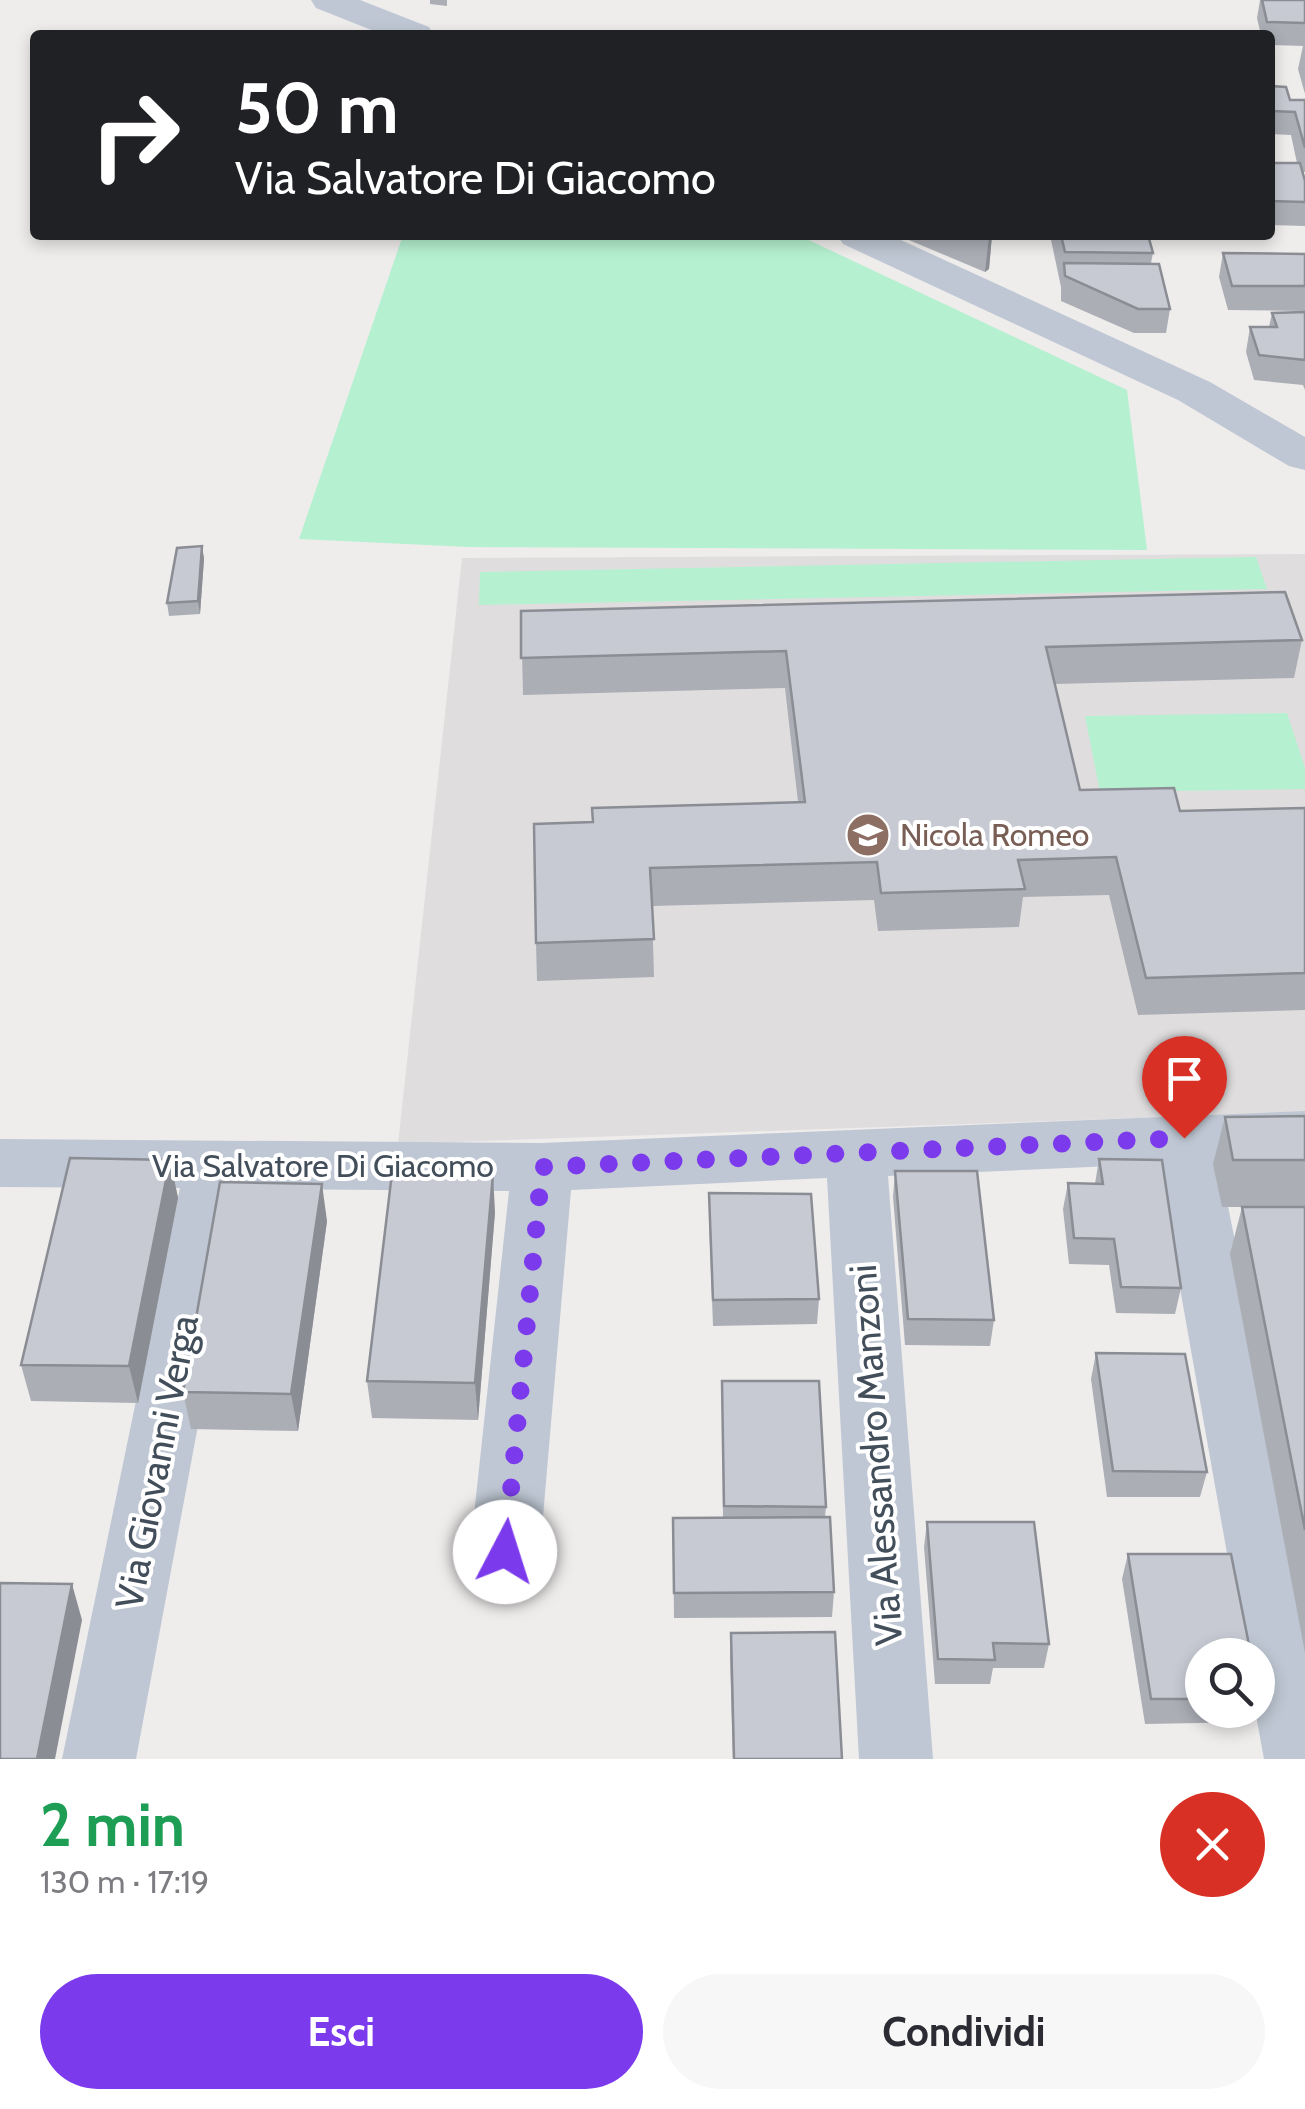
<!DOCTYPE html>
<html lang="it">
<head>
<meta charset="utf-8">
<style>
	:root { --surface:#fff; --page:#f7f7f7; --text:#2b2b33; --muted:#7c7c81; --accent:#7c3aed }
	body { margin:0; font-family:Cabin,sans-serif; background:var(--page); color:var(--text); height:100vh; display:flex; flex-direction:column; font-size:38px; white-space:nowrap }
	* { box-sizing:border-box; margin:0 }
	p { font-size:32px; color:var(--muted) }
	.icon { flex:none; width:55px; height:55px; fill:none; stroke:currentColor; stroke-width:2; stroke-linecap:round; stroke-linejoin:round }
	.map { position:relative; height:1759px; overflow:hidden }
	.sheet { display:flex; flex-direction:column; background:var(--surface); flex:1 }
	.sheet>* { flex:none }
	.guide { position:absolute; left:30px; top:30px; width:1245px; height:210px; border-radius:10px; box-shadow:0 5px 15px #0003; background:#202124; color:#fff; overflow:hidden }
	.buttons { position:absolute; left:1185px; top:1638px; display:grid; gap:20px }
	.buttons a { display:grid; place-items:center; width:90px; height:90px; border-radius:50%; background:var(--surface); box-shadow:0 5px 15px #0003; font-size:50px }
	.pin { position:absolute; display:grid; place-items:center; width:85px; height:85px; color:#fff; margin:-102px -42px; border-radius:50% 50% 50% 0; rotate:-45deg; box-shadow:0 0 10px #0007 }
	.pin .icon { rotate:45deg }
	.me { position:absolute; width:110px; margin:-55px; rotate:5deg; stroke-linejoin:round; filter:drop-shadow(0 0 8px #0008) }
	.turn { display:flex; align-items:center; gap:35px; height:210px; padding:0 40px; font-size:45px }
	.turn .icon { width:130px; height:130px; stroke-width:2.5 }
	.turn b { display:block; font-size:70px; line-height:85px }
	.round { display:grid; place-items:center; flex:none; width:105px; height:105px; border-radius:52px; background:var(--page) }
	.overview { display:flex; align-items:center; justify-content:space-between; height:170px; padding:0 40px }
	h1 { font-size:60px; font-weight:700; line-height:75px; color:#1e9e55 }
	.primary-button { display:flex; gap:20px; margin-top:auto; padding:20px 40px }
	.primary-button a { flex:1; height:115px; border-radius:60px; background:var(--accent); color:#fff; font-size:40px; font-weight:700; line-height:115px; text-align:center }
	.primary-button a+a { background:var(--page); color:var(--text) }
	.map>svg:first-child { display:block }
	.education { fill:#e0ddde }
	.green { fill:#b5f1d0 }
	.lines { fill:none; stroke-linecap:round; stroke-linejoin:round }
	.minor { fill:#bec7d3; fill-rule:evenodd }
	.tertiary { fill:#bec7d3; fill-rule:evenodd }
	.wall { fill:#abaeb5 }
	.shaded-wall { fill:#8b8d94 }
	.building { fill:#c7cad3; stroke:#8b8d94; stroke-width:2.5 }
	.route { stroke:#7c3aed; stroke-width:18; stroke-dasharray:0 32.4 }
	.labels { text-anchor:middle; stroke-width:8; stroke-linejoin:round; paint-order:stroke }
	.education-label { font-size:32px; fill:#785e54; stroke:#fff; text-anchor:start }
	.street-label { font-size:32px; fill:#434e5b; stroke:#fff }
	.near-street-label { font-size:38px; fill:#434e5b; stroke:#fff }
</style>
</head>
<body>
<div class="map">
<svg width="1305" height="1759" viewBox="0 0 1305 1759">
	<rect width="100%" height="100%" fill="#efecec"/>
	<!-- education -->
	<path class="education" d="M1305,554V1112L398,1144L462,558Z"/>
	<!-- green -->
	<g class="green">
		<path d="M403,235H798L1127,390L1147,550L469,547L299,539Z"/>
		<path d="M1256,557L1267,589L479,605L480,572Z"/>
		<path d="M1287,713L1305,768V789L1100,792L1085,716Z"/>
	</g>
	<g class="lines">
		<!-- minor -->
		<path class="minor" d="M1305,1111V1157L1219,1161L1305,1592V1759H1264L1255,1710L1258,1655H1245L1158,1164L888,1176L933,1759H859L827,1178L571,1190L540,1552L530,1574L505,1583L480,1574L470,1552L509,1191L242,1189L136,1759H62L180,1188L0,1187V1139L542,1143Z"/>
		<!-- tertiary -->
		<g class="tertiary">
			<path d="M311,0H360L429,27L434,35H384L316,8Z"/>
			<path d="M837,235H890L1210,382L1305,437V470L1289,466L1178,400L843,244Z"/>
		</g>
	</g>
	<!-- wall -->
	<g class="wall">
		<path d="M430,0H447V6L430,4Z"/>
		<path d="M1260,0H1305V46L1270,45V35H1261L1257,18Z"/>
		<path d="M1303,46H1305V94L1298,69Z"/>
		<path d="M1270,86L1290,100H1305V172H1302L1305,181V226L1270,225V163H1297L1291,135L1270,134Z"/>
		<path d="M897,235H992L989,269L985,272Z"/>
		<path d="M1050,235H1148L1153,253L1151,263L1170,309L1166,333H1134L1061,301V287Z"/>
		<path d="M1223,253L1305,254V311L1228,310L1219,277Z"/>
		<path d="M1305,312V390L1303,385L1254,380L1246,352L1250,327H1269L1272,313Z"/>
		<path d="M202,546L204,559L200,614L169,616L167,603Z"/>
		<path d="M521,611L1302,640L1294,678L1055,684L1080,790L1180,811L1305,808V1010L1138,1015L1109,895L1023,897L1019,927L878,931L874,900L652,906L654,977L537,981L536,943L593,822L798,802L785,688L523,695Z"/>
		<path d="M1305,1116V1207H1222L1213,1164L1225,1117Z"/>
		<path d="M1099,1159L1181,1288L1175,1314L1116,1313L1109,1265L1069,1264L1063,1209L1068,1183L1095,1184Z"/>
		<path d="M170,1160L178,1198L138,1403L31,1401L21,1365Z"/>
		<path d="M895,1171L994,1320L990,1346L905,1345L893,1197Z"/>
		<path d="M709,1193L819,1299L817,1324L713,1326L709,1219Z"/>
		<path d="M1242,1207H1305V1653L1230,1254Z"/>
		<path d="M495,1212L478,1420L372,1418L367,1381Z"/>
		<path d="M327,1221L298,1431L191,1429L183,1392Z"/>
		<path d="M1096,1353L1207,1472L1200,1497H1107L1091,1379Z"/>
		<path d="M722,1381L826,1507L825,1517L834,1592L832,1617L674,1618L673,1518L723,1517Z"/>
		<path d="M927,1522L1049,1644L1044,1668H993L990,1684H935L924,1547Z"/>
		<path d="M1128,1554L1202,1655V1710H1256L1252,1722L1145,1724L1122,1579Z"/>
		<path d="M731,1633L842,1759H733L730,1657Z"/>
	</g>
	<!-- shaded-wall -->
	<g class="shaded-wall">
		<path d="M992,235L989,269L985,272L989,237Z"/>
		<path d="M202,546L204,559L200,614L198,601Z"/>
		<path d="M170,1160L178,1198L138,1403L129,1366Z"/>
		<path d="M493,1174L495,1212L478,1420L475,1383Z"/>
		<path d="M322,1184L327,1221L298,1431L291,1394Z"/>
		<path d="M72,1584L82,1620L55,1759H37Z"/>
	</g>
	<!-- building -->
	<g class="building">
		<path d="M1262,0H1305V23L1267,22Z"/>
		<path d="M1270,86L1286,87L1290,100H1305V148L1295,112L1270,111Z"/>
		<path d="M1270,163H1300L1305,181V202L1270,201Z"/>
		<path d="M1061,235H1148L1153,253L1065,252Z"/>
		<path d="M1223,253L1305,254V286H1232Z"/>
		<path d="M1064,263L1159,264L1170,309H1138L1065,276Z"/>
		<path d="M1305,312V360L1259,355L1250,327H1277L1272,313Z"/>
		<path d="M202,546L198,601L167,603L177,548Z"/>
		<path d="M1285,592L1302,640L1046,647L1080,790L1174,788L1180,811L1305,808V973L1146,978L1116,857L1018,860L1025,889L881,893L877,862L650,868L654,939L536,943L534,824L593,822L592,808L805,802L786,651L521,658V611Z"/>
		<path d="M1305,1116V1160H1233L1225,1117Z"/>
		<path d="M70,1158L170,1160L129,1366L21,1365Z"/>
		<path d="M1099,1159L1162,1160L1181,1288L1121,1287L1114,1239L1074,1238L1068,1183L1103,1184Z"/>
		<path d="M895,1171H977L994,1320L908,1319Z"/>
		<path d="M392,1173L493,1174L475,1383L367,1381Z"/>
		<path d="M220,1182L322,1184L291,1394L183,1392Z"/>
		<path d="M709,1193L811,1194L819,1299L713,1300Z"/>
		<path d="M1242,1207H1305V1530Z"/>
		<path d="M1096,1353L1185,1354L1207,1472L1113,1471Z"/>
		<path d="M722,1381H819L826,1507L724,1506Z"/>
		<path d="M830,1517L834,1592L674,1593L673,1518Z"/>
		<path d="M927,1522H1034L1049,1644L993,1643L995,1660L938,1659Z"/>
		<path d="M1128,1554H1231L1251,1655H1202V1699H1151Z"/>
		<path d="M0,1583L72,1584L37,1759H0Z"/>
		<path d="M835,1632L842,1759H734L731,1633Z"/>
	</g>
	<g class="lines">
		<!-- route -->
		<path class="route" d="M505,1552L542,1167L1184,1138"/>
	</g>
	<!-- icons -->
	<defs>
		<symbol id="school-disc" viewBox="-11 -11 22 22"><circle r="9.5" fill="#8d6e63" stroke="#fff"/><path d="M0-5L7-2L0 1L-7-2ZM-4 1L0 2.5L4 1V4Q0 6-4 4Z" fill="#fff"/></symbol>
	</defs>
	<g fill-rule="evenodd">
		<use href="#school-disc" x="843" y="810" width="50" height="50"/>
	</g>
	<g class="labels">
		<!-- education labels -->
		<g class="education-label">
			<text x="900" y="846">Nicola Romeo</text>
		</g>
		<!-- street labels -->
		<g class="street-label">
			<text x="323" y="1177">Via Salvatore Di Giacomo</text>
		</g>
		<!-- near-street labels -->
		<g class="near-street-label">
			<text transform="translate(876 1455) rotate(-94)" y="13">Via Alessandro Manzoni</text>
			<text transform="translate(157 1462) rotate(-79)" y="13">Via Giovanni Verga</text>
		</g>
	</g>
</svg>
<div class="buttons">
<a><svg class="icon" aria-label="search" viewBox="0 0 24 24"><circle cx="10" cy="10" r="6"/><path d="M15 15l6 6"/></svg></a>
</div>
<div class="pin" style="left:1184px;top:1138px;background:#d93025"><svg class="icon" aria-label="arrive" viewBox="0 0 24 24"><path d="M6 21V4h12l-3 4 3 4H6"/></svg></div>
<svg class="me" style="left:505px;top:1552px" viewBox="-20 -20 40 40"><circle r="19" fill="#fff"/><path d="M0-13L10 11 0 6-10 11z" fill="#7c3aed"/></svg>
<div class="guide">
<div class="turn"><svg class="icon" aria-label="right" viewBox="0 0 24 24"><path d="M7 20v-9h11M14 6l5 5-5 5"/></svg><div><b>50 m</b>Via Salvatore Di Giacomo</div></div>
</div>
</div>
<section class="sheet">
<div class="overview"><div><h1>2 min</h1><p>130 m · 17:19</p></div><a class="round" style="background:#d93025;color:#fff"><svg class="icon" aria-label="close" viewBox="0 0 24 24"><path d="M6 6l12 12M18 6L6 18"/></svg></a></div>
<div class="primary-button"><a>Esci</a><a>Condividi</a></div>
</section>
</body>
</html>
